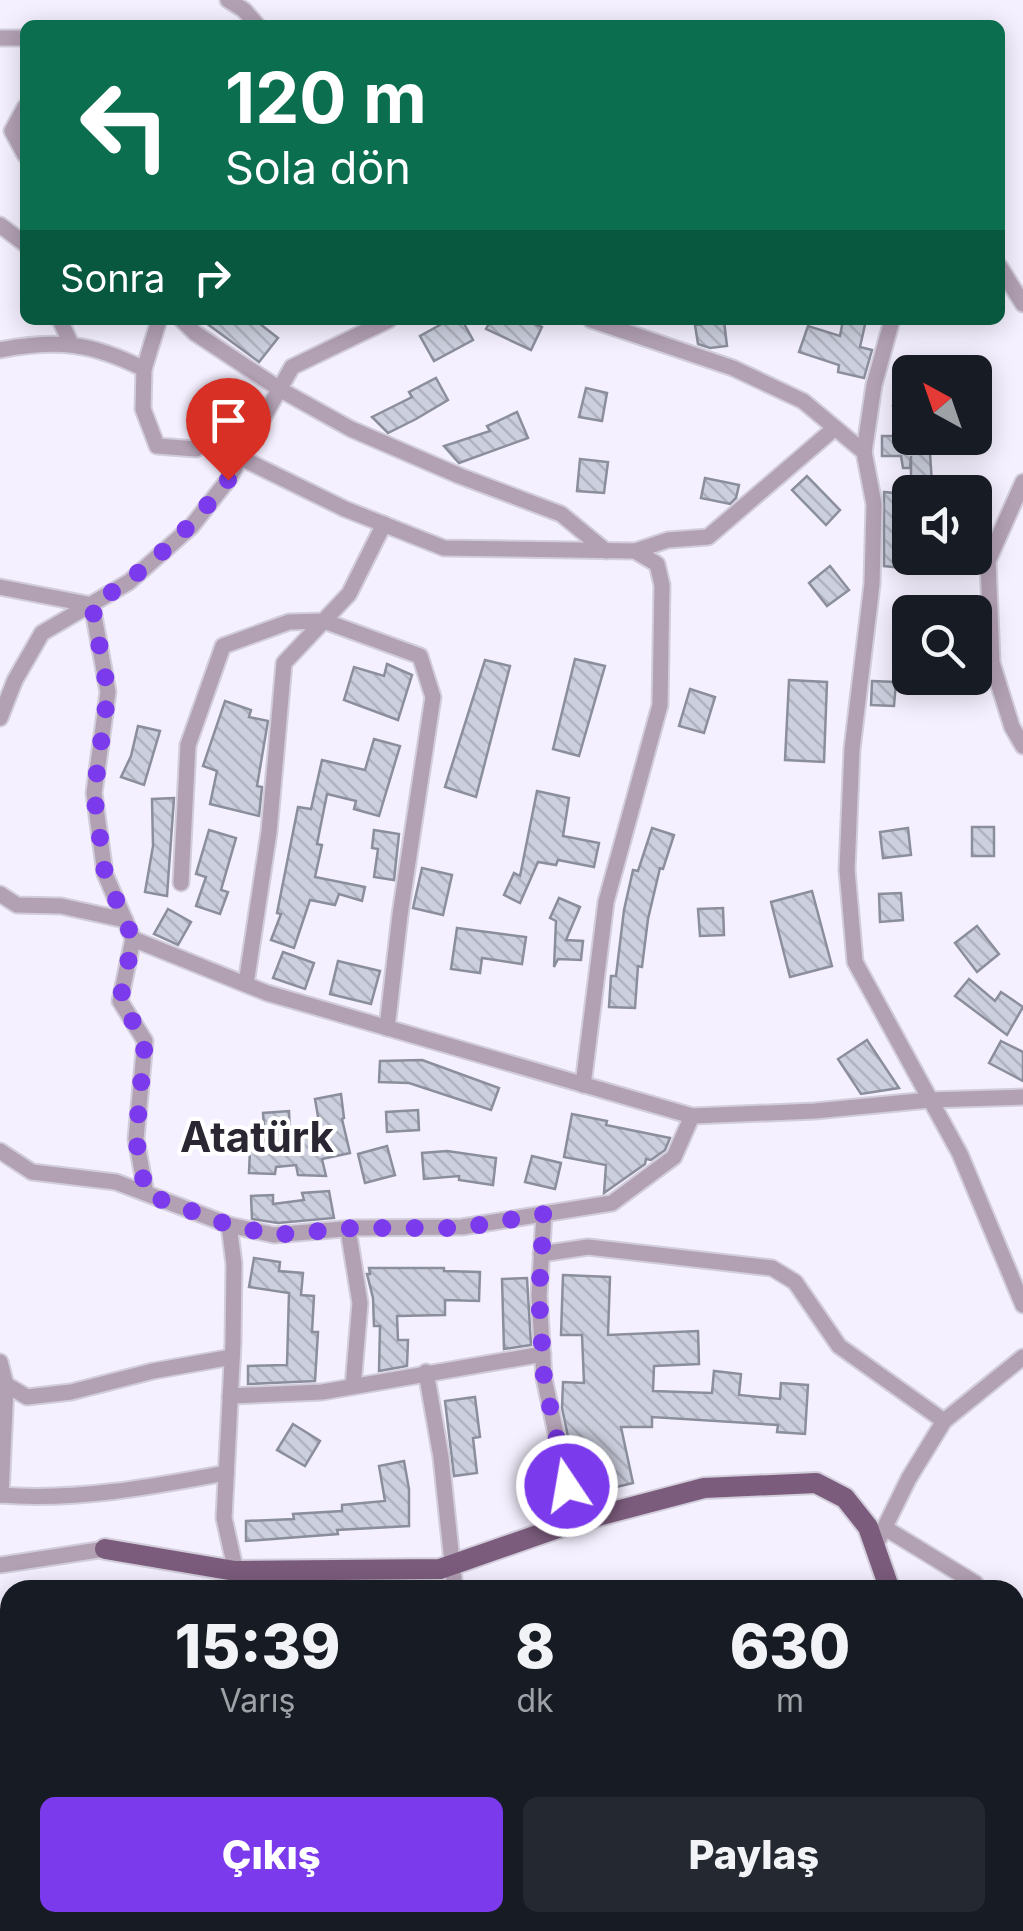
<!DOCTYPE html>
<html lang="tr">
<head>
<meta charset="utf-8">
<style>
	:root { --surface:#171b24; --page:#242831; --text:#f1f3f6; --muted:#9ea1a6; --accent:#7c3aed }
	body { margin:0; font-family:Inter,sans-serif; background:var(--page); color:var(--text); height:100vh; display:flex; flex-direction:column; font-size:38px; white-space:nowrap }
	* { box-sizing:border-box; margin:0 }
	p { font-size:32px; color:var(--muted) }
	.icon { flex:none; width:55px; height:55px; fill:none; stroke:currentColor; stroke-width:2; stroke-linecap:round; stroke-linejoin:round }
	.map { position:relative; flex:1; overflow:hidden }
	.sheet { position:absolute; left:0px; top:1580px; width:1025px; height:352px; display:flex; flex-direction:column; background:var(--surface); border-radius:30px 30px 0 0; box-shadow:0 5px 25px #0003 }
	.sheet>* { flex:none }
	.hud { position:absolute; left:20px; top:20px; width:985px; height:305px; border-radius:15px; box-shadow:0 5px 25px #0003; background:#0b6e4f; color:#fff; overflow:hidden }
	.needle { width:65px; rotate:320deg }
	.fabs { position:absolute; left:892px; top:355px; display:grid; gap:20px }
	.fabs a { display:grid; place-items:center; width:100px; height:100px; border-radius:15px; background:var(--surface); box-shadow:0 5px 25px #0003; font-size:50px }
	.pin { position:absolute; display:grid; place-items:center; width:85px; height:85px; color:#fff; margin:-102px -42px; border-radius:50% 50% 50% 0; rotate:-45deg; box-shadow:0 0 10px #0007 }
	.pin .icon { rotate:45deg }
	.me { position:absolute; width:110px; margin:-55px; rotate:348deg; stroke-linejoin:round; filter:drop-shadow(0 0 8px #0008) }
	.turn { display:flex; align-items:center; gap:35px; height:210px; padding:0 40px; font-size:45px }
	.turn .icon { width:130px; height:130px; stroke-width:2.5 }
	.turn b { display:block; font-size:70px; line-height:85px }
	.then { display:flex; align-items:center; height:95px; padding:0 40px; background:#0003; gap:20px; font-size:38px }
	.eta { display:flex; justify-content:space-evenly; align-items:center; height:170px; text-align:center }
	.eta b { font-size:60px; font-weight:800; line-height:70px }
	.cta { display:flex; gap:20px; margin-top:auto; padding:20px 40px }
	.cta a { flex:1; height:115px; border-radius:15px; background:var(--accent); color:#fff; font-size:40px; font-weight:800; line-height:115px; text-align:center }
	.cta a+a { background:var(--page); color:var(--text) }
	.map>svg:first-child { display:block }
	.building { fill:url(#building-back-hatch); stroke:#8b8e9c; stroke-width:2.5 }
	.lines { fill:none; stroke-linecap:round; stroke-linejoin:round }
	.minor-casing { stroke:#d2cddb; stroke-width:19 }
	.major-casing { stroke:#d2cddb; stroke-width:24 }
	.minor { stroke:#b2a0b3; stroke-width:15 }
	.major { stroke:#7c5c7d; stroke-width:20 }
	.route { stroke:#7c3aed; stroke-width:18; stroke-dasharray:0 32.4 }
	.labels { text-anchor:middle; stroke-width:8; stroke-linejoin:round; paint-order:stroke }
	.district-label { font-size:42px; font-weight:bold; fill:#2b2732; stroke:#fff }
</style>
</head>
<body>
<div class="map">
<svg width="1023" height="1931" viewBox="0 0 1023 1931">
	<defs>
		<pattern id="building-back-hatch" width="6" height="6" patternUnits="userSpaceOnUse" patternTransform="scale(2.5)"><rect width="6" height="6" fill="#cccfde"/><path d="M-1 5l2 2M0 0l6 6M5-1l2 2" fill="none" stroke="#b0b2bf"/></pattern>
	</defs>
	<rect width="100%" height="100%" fill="#f5f0ff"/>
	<!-- building -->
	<g class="building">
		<path d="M202,320H255L278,338L259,362Z"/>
		<path d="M449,320H462L473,340L434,361L420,336Z"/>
		<path d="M491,320H526L542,327L531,350L486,329Z"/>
		<path d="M843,320H866L860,347L872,350L864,378L838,372L839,365L799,352L808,326L840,336Z"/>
		<path d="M724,321L727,346L710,348L698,344L695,325Z"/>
		<path d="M436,378L448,400L416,419L388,433L372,417L412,397L409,392Z"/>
		<path d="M586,388L607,393L602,421L579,417Z"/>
		<path d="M910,403V438H929L932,484H911V456L910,468H903L901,456H882V436H898L893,406Z"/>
		<path d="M517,412L528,438L459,463L444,446L490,431L487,426Z"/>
		<path d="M580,459L608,462L604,493L577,491Z"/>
		<path d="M807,476L840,510L826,525L792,490Z"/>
		<path d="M705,478L739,485L736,498L730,504L701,498Z"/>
		<path d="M884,492L906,494L904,568L884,566Z"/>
		<path d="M830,566L849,590L827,606L809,583Z"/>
		<path d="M575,659L605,666L579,756L553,749Z"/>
		<path d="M485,660L510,666L476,797L445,787Z"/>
		<path d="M387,664L412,675L398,720L344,700L354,667L384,676Z"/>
		<path d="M789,680L827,682L824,762L785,760Z"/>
		<path d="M872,681L896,682L894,706L871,705Z"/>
		<path d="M690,689L715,697L704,733L679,726Z"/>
		<path d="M225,701L251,710L249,717L268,721L257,786L262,787L259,816L210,804L217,771L203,766Z"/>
		<path d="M138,726L160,731L144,785L121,777L131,756Z"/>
		<path d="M374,739L400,746L379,816L354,809L356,801L327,794L317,844L322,845L315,877L365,887L362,901L339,894L335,905L310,900L294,948L271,940L281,914L277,913L298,807L311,809L322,760L365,770Z"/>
		<path d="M537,791L569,798L563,836L599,843L594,867L558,860L556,865L538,862L520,903L504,895L514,873L520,876Z"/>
		<path d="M174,798L167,896L145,892L153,846L152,799Z"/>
		<rect x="972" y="827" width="22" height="29"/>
		<path d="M652,828L674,835L663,869L660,868L648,919L642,967L638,966L635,1008L609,1007L611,976H616L624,910L633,870L638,871Z"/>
		<path d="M908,828L911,855L883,858L880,832Z"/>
		<path d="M209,830L236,838L221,890L228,892L220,914L196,906L206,877L196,874Z"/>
		<path d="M374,830L399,834L394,880L374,877L378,849L372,848Z"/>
		<path d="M422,868L452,875L443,915L413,908Z"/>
		<path d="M812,891L832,966L790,977L771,902Z"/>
		<path d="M901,893L903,920L880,922L879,894Z"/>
		<path d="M559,898L580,907L566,940L583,941L581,960L558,959L554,967L556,921L550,918Z"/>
		<path d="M723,908L724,935L700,936L698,909Z"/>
		<path d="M168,909L191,922L178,945L154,934Z"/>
		<path d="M977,926L999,954L977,972L955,943Z"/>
		<path d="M457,928L526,937L522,964L482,958L480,973L451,969Z"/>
		<path d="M283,952L314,963L305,989L273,978Z"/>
		<path d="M338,961L380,971L371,1004L330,994Z"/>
		<path d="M969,979L995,1001L1001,992L1023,1007L1007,1035L955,996Z"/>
		<path d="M867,1040L899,1088L861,1094L838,1059Z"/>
		<path d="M1001,1041L1023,1052V1081L989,1063Z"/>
		<path d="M422,1060L499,1088L491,1110L409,1083L379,1082L380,1061Z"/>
		<path d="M341,1094L344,1118L342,1119L350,1153L322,1159L326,1176L298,1175L296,1165L276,1167L275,1174L249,1173L250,1149L266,1150L263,1113L289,1111L290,1138L321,1134L315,1099Z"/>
		<path d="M418,1110L419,1130L387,1132L386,1112Z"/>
		<path d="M572,1114L607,1121L606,1125L670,1138L665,1150L651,1160L646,1159L645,1164L604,1193L606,1165L564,1157Z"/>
		<path d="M387,1146L395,1175L365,1183L358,1154Z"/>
		<path d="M447,1151L496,1158L493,1185L459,1180V1176L424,1179L422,1153Z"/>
		<path d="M532,1156L561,1163L555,1189L525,1182Z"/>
		<path d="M329,1191L334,1218L278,1223L252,1219L251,1196L273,1195V1204L304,1200L302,1193Z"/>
		<path d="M254,1258L280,1262L279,1271L303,1273L301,1295L314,1296L312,1332H318L315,1381L248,1384V1366L287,1365L289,1293L249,1287Z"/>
		<path d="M369,1268H444V1271L480,1272L479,1301L445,1300V1315L397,1316L398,1340H408L407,1366L379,1371L380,1326H374L373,1298L367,1274H370Z"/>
		<path d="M563,1275L610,1277L608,1335L698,1331L699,1364L654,1366L653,1391L712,1393L714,1371L741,1374L739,1395L780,1399L781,1383L808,1385L805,1434L777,1432L778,1425L652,1417V1427H621L633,1483L608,1489L601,1454L572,1456L562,1408L563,1382L584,1383L582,1335H561Z"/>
		<path d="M527,1278L531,1345L504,1349L502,1279Z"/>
		<path d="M475,1397L480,1437L473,1438L477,1473L454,1476L445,1401Z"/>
		<path d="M293,1424L320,1441L305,1466L277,1450Z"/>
		<path d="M404,1461L409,1489V1526L337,1530L338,1534L246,1541V1521L294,1519L293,1514L342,1511V1505L385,1501L379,1466Z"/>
	</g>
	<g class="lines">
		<defs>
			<g id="minor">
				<path d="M228,0L244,10L257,25"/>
				<path d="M0,38H25"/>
				<path d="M25,107L12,131L25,155"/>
				<path d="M0,225L25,244"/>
				<path d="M1000,267L1023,304"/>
				<path d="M60,320L71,344"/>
				<path d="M159,320L144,369L143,409L157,446L196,449"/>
				<path d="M182,320L195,333L281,390L351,429L460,476L561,514L606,551"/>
				<path d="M591,320L733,368L803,401L864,452L874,504L872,584L852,749L847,870L855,962L960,1154L1023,1305"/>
				<path d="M0,350C58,339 92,343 144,369"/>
				<path d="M864,452L874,385L892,320"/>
				<path d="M241,458L345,509L444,548L635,551L657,564L662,585L660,705L606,902L583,1085"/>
				<path d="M1023,482L988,561L992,663L1012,727L1023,746"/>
				<path d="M635,551L668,540L708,537L835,428"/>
				<path d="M0,587L92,605"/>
				<path d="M92,605L108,692L94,793L105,874L133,939L120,1001L145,1041L136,1139L146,1193"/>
				<path d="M0,718L15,680L42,633L129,582L191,527L228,480L292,367L389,320"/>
				<path d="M181,883L188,745L223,646L289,622L324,621L420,656L433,697L400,915L387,1028"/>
				<path d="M0,894L17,905L61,906L125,920"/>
				<path d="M133,939L267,993L692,1116L815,1111L929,1100L1023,1097"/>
				<path d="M246,984L269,832L284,663L349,594L384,524"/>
				<path d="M0,1151L32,1172L116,1182L229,1225L274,1235L354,1228L462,1227L612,1203L674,1157L692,1116"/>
				<path d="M544,1214L539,1296L544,1378L575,1522"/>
				<path d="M229,1225L234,1264L233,1343L224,1518L240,1590"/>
				<path d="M348,1229L360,1303L353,1386"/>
				<path d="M541,1254L588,1247L772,1268L795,1282L839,1346L944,1421"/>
				<path d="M0,1362L6,1385L1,1495"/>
				<path d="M426,1372L441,1457L455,1590"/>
				<path d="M0,1381L27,1397L71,1392L153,1371L232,1357"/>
				<path d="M230,1396L322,1392L543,1354"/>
				<path d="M0,1495C76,1501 151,1487 226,1473"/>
				<path d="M885,1528L975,1583L979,1590"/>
				<path d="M875,1547L909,1478L944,1421L1023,1357"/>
				<path d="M0,1565L105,1549"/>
				<path d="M1015,1640L1023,1651"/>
				<path d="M710,1922L764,1931"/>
				<path d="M649,1931L679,1922"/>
				<path d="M776,1931L777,1922"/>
			</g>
			<g id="major">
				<path d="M105,1549L235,1571L440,1569L575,1522L704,1488L816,1483L845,1498L868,1527L890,1590"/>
				<path d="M963,1922V1931"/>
			</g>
		</defs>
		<!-- minor casing -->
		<use href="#minor" class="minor-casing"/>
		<!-- major casing -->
		<use href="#major" class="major-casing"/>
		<!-- minor -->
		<use href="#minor" class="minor"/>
		<!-- major -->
		<use href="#major" class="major"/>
	</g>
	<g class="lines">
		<!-- route -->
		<path class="route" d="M228,480C189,530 146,572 92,605L108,692L94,794L105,874L133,939L120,1001L145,1041L136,1139L146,1194L229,1225L274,1235L354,1228H462L544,1214L539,1296L544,1378L567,1486"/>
	</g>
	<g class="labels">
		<!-- district labels -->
		<g class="district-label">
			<text x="257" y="1152">Atatürk</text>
		</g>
	</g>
</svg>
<div class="fabs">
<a><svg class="needle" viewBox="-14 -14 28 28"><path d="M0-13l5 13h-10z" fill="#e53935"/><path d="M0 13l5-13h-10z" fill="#9ea1a6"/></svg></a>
<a><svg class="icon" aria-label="sound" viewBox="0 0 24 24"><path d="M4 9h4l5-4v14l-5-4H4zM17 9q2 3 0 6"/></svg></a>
<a><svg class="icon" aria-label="search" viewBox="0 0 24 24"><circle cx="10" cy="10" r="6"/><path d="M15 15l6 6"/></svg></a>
</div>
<div class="pin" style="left:228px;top:480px;background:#d93025"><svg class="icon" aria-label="arrive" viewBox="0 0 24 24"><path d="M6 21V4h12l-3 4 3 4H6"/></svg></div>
<svg class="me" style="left:567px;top:1486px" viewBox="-20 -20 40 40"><circle r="17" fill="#7c3aed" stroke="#fff" stroke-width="3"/><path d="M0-11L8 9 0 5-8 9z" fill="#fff"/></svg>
<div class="hud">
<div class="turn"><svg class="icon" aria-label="left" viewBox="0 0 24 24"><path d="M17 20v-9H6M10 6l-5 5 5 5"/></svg><div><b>120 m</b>Sola dön</div></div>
<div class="then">Sonra<svg class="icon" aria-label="right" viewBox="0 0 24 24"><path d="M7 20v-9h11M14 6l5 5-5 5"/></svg></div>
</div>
<section class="sheet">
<div class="eta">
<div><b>15:39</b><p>Varış</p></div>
<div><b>8</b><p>dk</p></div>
<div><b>630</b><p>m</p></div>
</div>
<div class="cta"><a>Çıkış</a><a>Paylaş</a></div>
</section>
</div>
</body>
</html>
